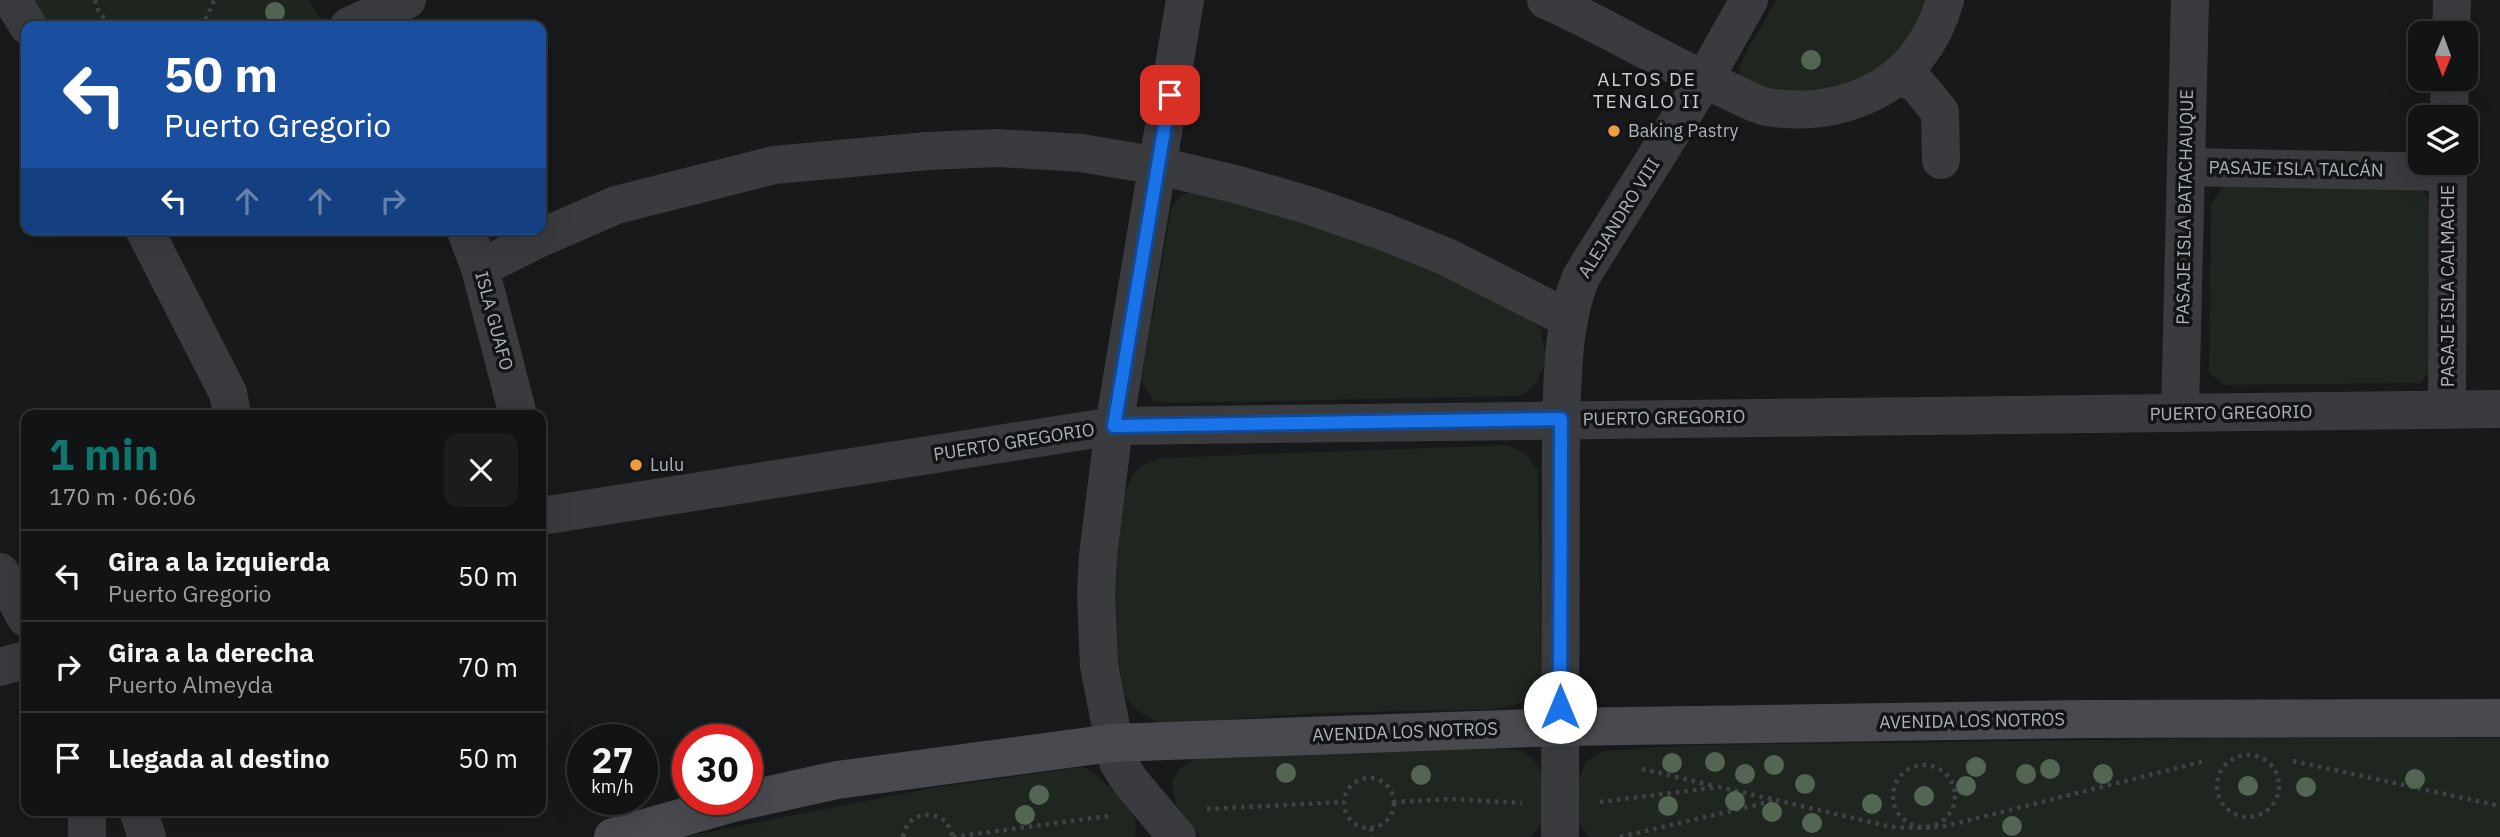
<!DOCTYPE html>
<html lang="es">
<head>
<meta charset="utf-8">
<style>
	:root { --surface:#121314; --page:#1b1c1d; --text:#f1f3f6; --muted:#9c9ea0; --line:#313234; --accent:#0f766e }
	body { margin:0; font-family:"IBM Plex Sans",sans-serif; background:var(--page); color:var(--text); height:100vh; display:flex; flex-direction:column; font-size:26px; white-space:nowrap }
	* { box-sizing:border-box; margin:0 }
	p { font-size:23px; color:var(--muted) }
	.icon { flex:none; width:38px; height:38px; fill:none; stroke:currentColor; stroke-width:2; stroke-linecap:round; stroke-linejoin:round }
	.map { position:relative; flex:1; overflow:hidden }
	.panel { position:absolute; left:21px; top:410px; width:525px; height:406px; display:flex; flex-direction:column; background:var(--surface); border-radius:14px; box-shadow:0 7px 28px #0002,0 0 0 2px var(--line) }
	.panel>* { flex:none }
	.banner { position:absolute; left:21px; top:21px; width:525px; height:214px; border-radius:14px; box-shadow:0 7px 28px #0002,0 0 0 2px var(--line); background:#1a4fa0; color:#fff; overflow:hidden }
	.needle { width:46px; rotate:181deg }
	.buttons { position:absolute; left:2408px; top:21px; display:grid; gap:14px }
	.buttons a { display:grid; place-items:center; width:70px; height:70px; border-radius:14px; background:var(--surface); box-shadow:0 7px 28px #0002,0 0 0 2px var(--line); font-size:35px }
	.speed { position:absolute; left:567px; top:724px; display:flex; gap:14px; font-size:35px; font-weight:700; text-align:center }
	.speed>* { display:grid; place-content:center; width:91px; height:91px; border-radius:50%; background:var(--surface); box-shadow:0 7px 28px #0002,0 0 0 2px var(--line); line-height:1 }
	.speed small { font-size:18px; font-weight:400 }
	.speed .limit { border:10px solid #d22; background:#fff; color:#111 }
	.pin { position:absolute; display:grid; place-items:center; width:60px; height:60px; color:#fff; margin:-30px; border-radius:14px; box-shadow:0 4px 10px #0006 }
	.me { position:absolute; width:77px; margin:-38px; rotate:0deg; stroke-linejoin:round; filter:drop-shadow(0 0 5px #0008) }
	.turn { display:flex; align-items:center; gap:24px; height:147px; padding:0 28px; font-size:32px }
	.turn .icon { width:91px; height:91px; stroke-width:2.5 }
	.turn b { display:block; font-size:49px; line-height:60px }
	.lanes { display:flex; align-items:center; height:66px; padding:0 28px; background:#0003; justify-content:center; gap:35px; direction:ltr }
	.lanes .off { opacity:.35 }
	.round { display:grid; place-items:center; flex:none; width:74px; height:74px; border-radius:14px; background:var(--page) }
	.overview { display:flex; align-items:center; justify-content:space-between; height:119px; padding:0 28px }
	h1 { font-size:42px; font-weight:700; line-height:52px; color:var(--accent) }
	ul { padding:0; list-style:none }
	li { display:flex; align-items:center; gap:21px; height:91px; padding:0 28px; border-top:2px solid var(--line) }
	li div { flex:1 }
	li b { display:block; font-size:26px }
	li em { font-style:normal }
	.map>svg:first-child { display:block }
	.green { fill:#1e261f }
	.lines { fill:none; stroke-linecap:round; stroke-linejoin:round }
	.path { stroke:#404246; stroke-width:4.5; stroke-dasharray:3.5 5; stroke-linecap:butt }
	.street { stroke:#3a3b3f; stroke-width:38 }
	.secondary { stroke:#484a4f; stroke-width:38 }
	.tree { fill:#546554 }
	.route-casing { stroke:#114b97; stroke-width:18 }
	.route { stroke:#1a73e8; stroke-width:12 }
	.poi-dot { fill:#ed9d3e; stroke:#131416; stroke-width:2.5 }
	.labels { text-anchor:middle; stroke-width:7; stroke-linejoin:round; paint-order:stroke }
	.poi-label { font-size:18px; fill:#abb1ba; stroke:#131416; text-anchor:start }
	.street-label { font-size:18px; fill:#abb1ba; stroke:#131416 }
	.neighbourhood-label { font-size:19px; letter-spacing:2px; fill:#ccd0d6; stroke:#131416 }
</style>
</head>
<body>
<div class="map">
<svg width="2500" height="837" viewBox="0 0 2500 837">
	<rect width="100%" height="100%" fill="#18191b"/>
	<!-- green -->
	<g class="green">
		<path d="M31,0H309L321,20L319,26H46Z"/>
		<path d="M1776,0H1928L1924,17L1892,65L1807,98L1741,82L1739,65Z"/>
		<path d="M2226,182L2420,187L2438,209L2436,364L2420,383L2223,385L2209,372L2211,204Z"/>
		<path d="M1195,191L1290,218L1397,254L1514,305L1540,328L1547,359L1536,383L1527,392L1518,396L1171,403L1154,401L1141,380L1172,206L1181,195Z"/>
		<path d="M1507,445L1525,453L1538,470L1541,673C1533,701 1523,704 1497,709L1323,713L1161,724L1136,710L1119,688L1108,655L1118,532L1126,489L1132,476L1141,466L1161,458Z"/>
		<path d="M2254,738H2500V837H1589L1579,824L1575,803L1578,782L1586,762L1602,751L1693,745Z"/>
		<path d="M1492,747L1523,751L1534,760L1542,773L1545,817L1531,837H1200C1176,812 1153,774 1199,758Z"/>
		<path d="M1082,767C1094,768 1130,807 1135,820C1137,824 1135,832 1135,837H682L932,788Z"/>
	</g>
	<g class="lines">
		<!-- path -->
		<g class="path">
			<path d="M95,0L98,10L110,26"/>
			<path d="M200,26L208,15L214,0"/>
			<circle cx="2248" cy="786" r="31"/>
			<path d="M2293,761L2500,806"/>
			<circle cx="1924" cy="796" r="31"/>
			<path d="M1642,769L1715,786"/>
			<circle cx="1369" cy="803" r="25"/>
			<path d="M1393,802L1453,799L1522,803"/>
			<path d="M1600,802L1719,787L1892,827L1922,828L1946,826L2205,761"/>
			<path d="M1207,809L1344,802"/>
			<path d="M1371,828L1372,837"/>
			<path d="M903,837C907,814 929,809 947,822L953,837"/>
			<path d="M953,837L1108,816"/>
			<path d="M1620,837L1773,801"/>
		</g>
		<!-- street -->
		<g class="street">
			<path d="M12,0L28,26"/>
			<path d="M1546,0C1606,26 1662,62 1723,88C1737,94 1752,104 1767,107C1804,113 1838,109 1871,93C1909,75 1934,40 1945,0"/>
			<path d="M349,26L407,0"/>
			<path d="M2451,33L2452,0"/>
			<path d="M1900,76L1917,84L1940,112L1941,160"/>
			<path d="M2449,117L2450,79"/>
			<path d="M2187,167L2448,172"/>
			<path d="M144,229L228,393L232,415"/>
			<path d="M465,229L480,268L518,415"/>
			<path d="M480,268L538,239L616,205L774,165L927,151L998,148L1081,153L1159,166L1235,184L1311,206L1385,232L1447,257L1569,319"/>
			<path d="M2447,410L2448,163"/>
			<path d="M2180,413L2190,0"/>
			<path d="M541,516L1114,426L2500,409"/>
			<path d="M0,572L26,618"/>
			<path d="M0,667L26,660"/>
			<path d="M138,810L147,837"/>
			<path d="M87,837V810"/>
			<path d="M1177,837L1130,781L1118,762L1099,666L1096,594L1098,556L1114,426L1185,0"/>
			<path d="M1560,837L1561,419C1563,371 1563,321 1581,277L1704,80L1749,0"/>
		</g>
		<!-- secondary -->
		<path class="secondary" d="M613,837L733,803L837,780L1112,743L1561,727L2088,719L2500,718"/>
	</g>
	<!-- trees -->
	<g class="tree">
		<circle cx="275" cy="12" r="10"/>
		<circle cx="1811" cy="60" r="10"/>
		<circle cx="1715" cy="762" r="10"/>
		<circle cx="1672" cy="763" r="10"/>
		<circle cx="1774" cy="765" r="10"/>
		<circle cx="1976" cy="767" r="10"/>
		<circle cx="2050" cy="769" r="10"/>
		<circle cx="1286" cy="773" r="10"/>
		<circle cx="1745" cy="774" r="10"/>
		<circle cx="2026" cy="774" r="10"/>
		<circle cx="2103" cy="774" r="10"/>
		<circle cx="1421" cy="775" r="10"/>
		<circle cx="2415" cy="779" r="10"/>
		<circle cx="1805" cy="784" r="10"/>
		<circle cx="1966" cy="786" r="10"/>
		<circle cx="2248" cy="786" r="10"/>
		<circle cx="2306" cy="787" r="10"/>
		<circle cx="1039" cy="795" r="10"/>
		<circle cx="1924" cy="796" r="10"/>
		<circle cx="1735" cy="801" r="10"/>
		<circle cx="1872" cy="804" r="10"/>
		<circle cx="1668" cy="806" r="10"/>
		<circle cx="1772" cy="812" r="10"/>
		<circle cx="1025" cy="815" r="10"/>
		<circle cx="1812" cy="823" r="10"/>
		<circle cx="2012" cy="826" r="10"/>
	</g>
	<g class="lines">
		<defs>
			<path id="route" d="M1170,95L1114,426L1561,419L1560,707"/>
		</defs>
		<!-- route casing -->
		<use href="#route" class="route-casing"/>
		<!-- route -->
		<use href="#route" class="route"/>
	</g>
	<!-- markers -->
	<g class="poi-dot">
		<circle cx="1614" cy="131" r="7"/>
		<circle cx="636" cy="465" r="7"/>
	</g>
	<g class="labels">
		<!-- poi labels -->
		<g class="poi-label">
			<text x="1628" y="137">Baking Pastry</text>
			<text x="650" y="471">Lulu</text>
		</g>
		<!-- street labels -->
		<g class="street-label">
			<text transform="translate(2296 169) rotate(1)" y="6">PASAJE ISLA TALCÁN</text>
			<text transform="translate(2185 207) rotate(-89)" y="6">PASAJE ISLA BATACHAUQUE</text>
			<text transform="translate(1619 218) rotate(-58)" y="6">ALEJANDRO VIII</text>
			<text transform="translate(2448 286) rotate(-90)" y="6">PASAJE ISLA CALMACHE</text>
			<text transform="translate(494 321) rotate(75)" y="6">ISLA GUAFO</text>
			<text transform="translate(2231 413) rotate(-1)" y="6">PUERTO GREGORIO</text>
			<text transform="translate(1664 418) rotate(-1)" y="6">PUERTO GREGORIO</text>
			<text transform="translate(1014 442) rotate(-9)" y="6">PUERTO GREGORIO</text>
			<text transform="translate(1972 721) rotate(-1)" y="6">AVENIDA LOS NOTROS</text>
			<text transform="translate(1405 732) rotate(-2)" y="6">AVENIDA LOS NOTROS</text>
		</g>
		<!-- neighbourhood labels -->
		<g class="neighbourhood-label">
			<text x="1647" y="86">ALTOS DE<tspan x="1647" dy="22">TENGLO II</tspan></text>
		</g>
	</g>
</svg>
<div class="buttons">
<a><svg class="needle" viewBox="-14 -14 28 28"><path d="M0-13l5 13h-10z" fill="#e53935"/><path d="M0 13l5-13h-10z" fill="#9c9ea0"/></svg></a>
<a><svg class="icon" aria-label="layers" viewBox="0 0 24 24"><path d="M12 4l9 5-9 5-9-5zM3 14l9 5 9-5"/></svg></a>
</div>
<div class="speed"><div>27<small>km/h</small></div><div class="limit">30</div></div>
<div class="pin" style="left:1170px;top:95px;background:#d93025"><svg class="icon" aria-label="arrive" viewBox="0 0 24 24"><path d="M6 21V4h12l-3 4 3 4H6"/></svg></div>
<svg class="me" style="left:1560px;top:707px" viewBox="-20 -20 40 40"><circle r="19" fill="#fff"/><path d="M0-13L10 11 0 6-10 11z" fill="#1a73e8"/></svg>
<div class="banner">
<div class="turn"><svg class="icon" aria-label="left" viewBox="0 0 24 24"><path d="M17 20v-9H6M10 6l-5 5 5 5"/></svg><div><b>50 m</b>Puerto Gregorio</div></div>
<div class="lanes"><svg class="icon" aria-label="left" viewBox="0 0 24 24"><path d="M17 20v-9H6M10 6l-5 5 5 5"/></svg><svg class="icon off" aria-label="ahead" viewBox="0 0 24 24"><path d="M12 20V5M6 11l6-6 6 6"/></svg><svg class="icon off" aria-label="ahead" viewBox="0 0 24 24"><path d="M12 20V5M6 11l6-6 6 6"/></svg><svg class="icon off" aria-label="right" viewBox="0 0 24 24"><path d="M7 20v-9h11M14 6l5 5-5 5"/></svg></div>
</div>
<section class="panel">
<div class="overview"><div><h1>1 min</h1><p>170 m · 06:06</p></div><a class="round"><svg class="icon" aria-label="close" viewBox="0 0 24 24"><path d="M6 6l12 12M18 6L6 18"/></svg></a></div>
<ul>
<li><svg class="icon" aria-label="left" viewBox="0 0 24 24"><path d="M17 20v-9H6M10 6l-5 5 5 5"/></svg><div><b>Gira a la izquierda</b><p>Puerto Gregorio</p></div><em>50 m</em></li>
<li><svg class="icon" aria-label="right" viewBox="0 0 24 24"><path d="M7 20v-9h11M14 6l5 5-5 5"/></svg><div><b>Gira a la derecha</b><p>Puerto Almeyda</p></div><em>70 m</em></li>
<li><svg class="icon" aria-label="arrive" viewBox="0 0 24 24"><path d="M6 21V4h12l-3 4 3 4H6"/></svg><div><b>Llegada al destino</b></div><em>50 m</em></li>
</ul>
</section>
</div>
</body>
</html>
